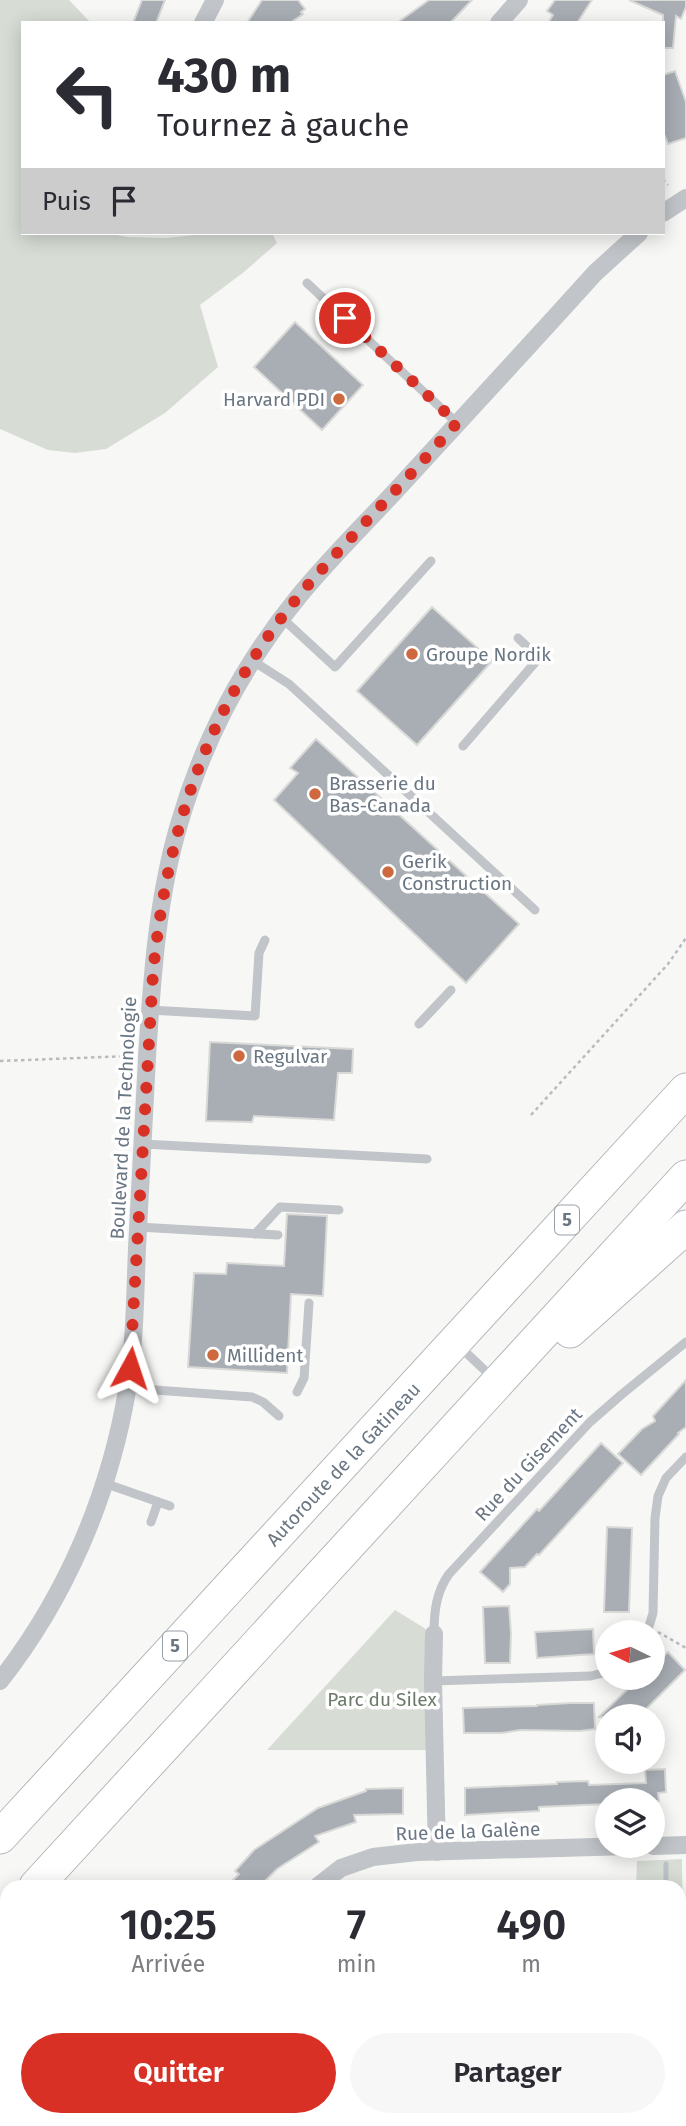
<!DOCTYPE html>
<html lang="fr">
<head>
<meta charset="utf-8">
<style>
	:root { --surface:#fff; --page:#f7f7f7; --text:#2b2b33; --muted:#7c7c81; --accent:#d93025 }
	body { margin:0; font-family:"Fira Sans",sans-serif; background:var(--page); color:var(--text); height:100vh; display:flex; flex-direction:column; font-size:26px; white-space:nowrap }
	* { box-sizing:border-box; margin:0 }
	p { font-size:23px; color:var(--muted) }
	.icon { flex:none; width:38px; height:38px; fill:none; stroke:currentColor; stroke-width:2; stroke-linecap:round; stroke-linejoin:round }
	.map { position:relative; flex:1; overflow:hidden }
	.panel { position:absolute; left:0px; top:1880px; width:686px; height:247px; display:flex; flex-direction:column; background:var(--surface); border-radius:21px 21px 0 0; box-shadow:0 4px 18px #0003 }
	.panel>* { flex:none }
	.hud { position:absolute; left:21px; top:21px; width:644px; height:214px; border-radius:0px; box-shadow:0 4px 18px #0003; background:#fff; color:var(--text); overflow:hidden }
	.needle { width:46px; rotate:275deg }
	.tools { position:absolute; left:595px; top:1620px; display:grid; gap:14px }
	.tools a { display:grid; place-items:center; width:70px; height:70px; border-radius:50%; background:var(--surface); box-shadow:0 4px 18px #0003; font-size:35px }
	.pin { position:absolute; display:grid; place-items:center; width:60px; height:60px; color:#fff; margin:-30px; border:4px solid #fff; border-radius:50%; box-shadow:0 2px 7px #0007 }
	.me { position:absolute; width:77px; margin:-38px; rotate:5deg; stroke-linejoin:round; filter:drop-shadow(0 0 5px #0008) }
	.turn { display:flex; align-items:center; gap:24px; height:147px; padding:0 21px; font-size:32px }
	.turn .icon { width:91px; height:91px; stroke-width:2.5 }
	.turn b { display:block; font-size:49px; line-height:60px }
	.then { display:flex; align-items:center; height:66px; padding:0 21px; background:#0003; gap:14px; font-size:26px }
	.eta { display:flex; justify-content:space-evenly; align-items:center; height:119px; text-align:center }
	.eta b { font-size:42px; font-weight:600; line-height:49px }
	.cta { display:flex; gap:14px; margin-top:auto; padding:14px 21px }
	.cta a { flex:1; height:80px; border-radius:42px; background:var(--accent); color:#fff; font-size:28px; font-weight:600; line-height:80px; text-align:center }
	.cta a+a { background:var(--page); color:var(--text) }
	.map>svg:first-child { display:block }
	.green { fill:#d7dcd5 }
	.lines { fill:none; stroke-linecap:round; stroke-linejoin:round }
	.stream { stroke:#bac2c7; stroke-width:5 }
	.building { fill:#a8aeb4; stroke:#d9d9d8; stroke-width:2 }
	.motorway-casing { stroke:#b4b7ba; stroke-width:35 }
	.path { stroke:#b9bcbe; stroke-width:2.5; stroke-dasharray:3.5 3.5; stroke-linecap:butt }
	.service { stroke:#c1c4c8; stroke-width:9 }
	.minor { stroke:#c1c4c8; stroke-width:18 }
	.motorway { stroke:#fff; stroke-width:33 }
	.route { stroke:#d93025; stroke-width:12; stroke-dasharray:0 21.6 }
	.poi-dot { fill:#ce693f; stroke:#fff; stroke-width:2.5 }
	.labels { text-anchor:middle; stroke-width:7; stroke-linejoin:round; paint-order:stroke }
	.shield { fill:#fff; stroke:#979fa8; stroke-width:2 }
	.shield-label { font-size:18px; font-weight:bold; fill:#6a7682 }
	.poi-label { font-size:19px; fill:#6a7682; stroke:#fff; text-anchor:start }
	.street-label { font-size:19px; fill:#6a7682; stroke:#fff }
	.park-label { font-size:19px; fill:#6b7a68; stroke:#fff }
</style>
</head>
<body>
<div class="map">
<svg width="686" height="2126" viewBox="0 0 686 2126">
	<rect width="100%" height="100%" fill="#f7f8f5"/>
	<!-- green -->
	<g class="green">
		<path d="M0,0H69L91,23H23V233H105L127,237L166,238L214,233H272L277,243L244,272L200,305L218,367L165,413L106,449L75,453L48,450L0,429Z"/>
		<path d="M395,1610L434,1634V1750H267Z"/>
		<path d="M682,1859L683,1937L686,1938V2079L679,2089V1886H636L637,1861Z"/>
		<path d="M512,2119H657L652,2126H509Z"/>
	</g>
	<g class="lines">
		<!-- stream -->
		<g class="stream">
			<path d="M666,1886V1864"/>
			<path d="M556,2119V2126"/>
		</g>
	</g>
	<!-- building -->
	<g class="building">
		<path d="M142,0H165L156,23H133Z"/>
		<path d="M262,0H298L305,9L301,12L303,14L290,23H247Z"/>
		<path d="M429,0H472L450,23H397Z"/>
		<path d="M555,0H592L577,23H548L553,15L547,11Z"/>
		<path d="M629,0H686V7L681,19L676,16L673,48H663V15Z"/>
		<path d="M675,71L686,102V138L668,144L663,131V75Z"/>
		<path d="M295,322L363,385L322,430L254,367Z"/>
		<path d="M432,607L492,661L417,745L357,691Z"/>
		<path d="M316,739L519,924L466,983L274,800L298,773L290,768Z"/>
		<path d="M210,1042L353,1049L352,1073H338L334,1120L254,1116L252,1122L206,1121Z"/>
		<path d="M287,1214L327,1216L323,1296L291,1294L287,1373L188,1367L194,1273L226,1274L227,1263L284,1266Z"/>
		<path d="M686,1380V1427L678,1433L679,1434L641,1475L618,1454L642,1429L655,1421L653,1416Z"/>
		<path d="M601,1443L623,1463L539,1555L537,1554L525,1567L510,1568V1584L503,1592L480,1572L537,1509L539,1511Z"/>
		<path d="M607,1527L632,1528L629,1612H604Z"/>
		<path d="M509,1606L511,1634L510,1663H485L483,1607Z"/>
		<path d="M593,1629L594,1654L537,1658L535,1632Z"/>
		<path d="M668,1652L685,1670L638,1717H599L639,1678H653V1665Z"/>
		<path d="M571,1703H594L595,1729L580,1731L521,1730L502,1733H464L463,1708L537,1706V1705Z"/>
		<path d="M665,1769L666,1792L658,1793L659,1801H607V1804L539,1807V1811L465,1815V1788L557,1784V1782L588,1781L589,1785L646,1783L645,1770Z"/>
		<path d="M403,1788V1814L354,1815L356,1822L315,1836L319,1842L277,1869L260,1886H227L239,1874L235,1871L254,1850L318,1808L366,1791V1789Z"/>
	</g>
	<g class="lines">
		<defs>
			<g id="motorway">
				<path d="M570,1331L686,1227"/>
				<path d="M0,1837L686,1090"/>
				<path d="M36,1886L686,1177"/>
				<path d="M0,1925L7,1918"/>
			</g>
		</defs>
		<!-- motorway casing -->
		<use href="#motorway" class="motorway-casing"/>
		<!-- path -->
		<g class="path">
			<path d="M663,179L668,185"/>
			<path d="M0,1061L130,1056"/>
			<path d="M531,1115L668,964L686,938"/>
			<path d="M658,1632L686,1648"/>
		</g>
		<!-- service -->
		<g class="service">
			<path d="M307,283L457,423"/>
			<path d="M282,618L335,667L431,561"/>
			<path d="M253,661L289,684L535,910"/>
			<path d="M463,746L539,658L518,638"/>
			<path d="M150,1010L255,1016L259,953L265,940"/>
			<path d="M419,1024L451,990"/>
			<path d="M143,1144L427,1159"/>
			<path d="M138,1227L278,1235"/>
			<path d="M255,1234L280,1207L339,1210"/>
			<path d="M458,1345L494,1379"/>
			<path d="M127,1388L252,1397L263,1402L279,1416"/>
			<path d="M297,1392L304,1378L309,1303"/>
			<path d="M104,1483L170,1506"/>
			<path d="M151,1522L158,1502"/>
			<path d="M647,1633L653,1613L655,1518L658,1496L666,1478L686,1457"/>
			<path d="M434,1634C434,1612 436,1592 449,1574L590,1422L621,1395L686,1342"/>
			<path d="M433,1681L591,1676L607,1672"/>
		</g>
		<!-- minor -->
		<g class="minor">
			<path d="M203,23L215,0"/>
			<path d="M499,23L519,0"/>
			<path d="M663,213L686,198"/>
			<path d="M434,1634L433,1681L437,1852"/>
			<path d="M0,1681C66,1597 109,1496 127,1391C135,1344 135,1296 137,1248C140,1185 144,1121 147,1057C152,978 157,897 180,821C204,739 245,662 299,596C331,557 367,522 401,485C466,414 531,344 595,273L639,233"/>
			<path d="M653,1846L686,1845"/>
			<path d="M318,1886L341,1868L373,1857L417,1852L629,1846"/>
			<path d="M117,2119L124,2126"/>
			<path d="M96,2126L103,2119"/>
			<path d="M400,2126L402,2119"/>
		</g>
		<!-- motorway -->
		<use href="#motorway" class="motorway"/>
	</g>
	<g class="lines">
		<!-- route -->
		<path class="route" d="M130,1368L153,973C166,841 201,725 282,617C310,580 343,547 374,513C402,484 430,453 457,423L345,318"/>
	</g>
	<!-- markers -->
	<g class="poi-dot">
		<circle cx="339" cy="399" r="7"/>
		<circle cx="412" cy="654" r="7"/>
		<circle cx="315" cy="794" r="7"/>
		<circle cx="388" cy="872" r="7"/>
		<circle cx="239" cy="1056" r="7"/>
		<circle cx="213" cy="1355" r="7"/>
	</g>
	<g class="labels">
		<!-- shield labels -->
		<g class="shield">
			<rect x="555" y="1205.5" width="24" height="29" rx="5"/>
			<rect x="163" y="1631.5" width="24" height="29" rx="5"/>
		</g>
		<g class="shield-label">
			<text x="567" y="1226">5</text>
			<text x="175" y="1652">5</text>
		</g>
		<!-- poi labels -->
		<g class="poi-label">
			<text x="325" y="406" text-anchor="end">Harvard PDI</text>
			<text x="426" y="661">Groupe Nordik</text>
			<text x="329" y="790">Brasserie du<tspan x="329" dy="22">Bas-Canada</tspan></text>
			<text x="402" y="868">Gerik<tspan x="402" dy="22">Construction</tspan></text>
			<text x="253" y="1063">Regulvar</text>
			<text x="227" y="1362">Millident</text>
		</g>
		<!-- street labels -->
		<g class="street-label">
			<text transform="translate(123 1118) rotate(-87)" y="7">Boulevard de la Technologie</text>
			<text transform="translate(343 1464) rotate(-47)" y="7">Autoroute de la Gatineau</text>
			<text transform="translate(528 1464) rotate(-47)" y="7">Rue du Gisement</text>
			<text transform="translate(468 1831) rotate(-2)" y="7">Rue de la Galène</text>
		</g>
		<!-- park labels -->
		<g class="park-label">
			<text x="382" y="1706">Parc du Silex</text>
		</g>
	</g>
</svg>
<div class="tools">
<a><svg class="needle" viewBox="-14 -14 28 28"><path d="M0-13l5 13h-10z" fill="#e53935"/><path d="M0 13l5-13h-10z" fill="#7c7c81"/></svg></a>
<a><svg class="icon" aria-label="sound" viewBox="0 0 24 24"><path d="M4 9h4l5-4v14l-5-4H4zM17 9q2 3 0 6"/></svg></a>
<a><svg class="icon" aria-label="layers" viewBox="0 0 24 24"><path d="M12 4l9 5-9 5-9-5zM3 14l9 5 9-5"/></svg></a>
</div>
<div class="pin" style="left:345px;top:318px;background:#d93025"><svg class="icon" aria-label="arrive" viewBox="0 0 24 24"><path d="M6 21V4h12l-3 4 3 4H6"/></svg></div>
<svg class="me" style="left:130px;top:1368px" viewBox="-20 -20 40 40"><path d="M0-17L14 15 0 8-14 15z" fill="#d93025" stroke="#fff" stroke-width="4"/></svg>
<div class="hud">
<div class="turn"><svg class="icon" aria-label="left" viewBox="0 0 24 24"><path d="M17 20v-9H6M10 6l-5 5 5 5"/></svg><div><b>430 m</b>Tournez à gauche</div></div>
<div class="then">Puis<svg class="icon" aria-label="arrive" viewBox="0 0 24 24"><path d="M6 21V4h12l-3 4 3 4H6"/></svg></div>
</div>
<section class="panel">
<div class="eta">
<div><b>10:25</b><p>Arrivée</p></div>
<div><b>7</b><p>min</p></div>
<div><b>490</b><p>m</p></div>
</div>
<div class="cta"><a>Quitter</a><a>Partager</a></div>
</section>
</div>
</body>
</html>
